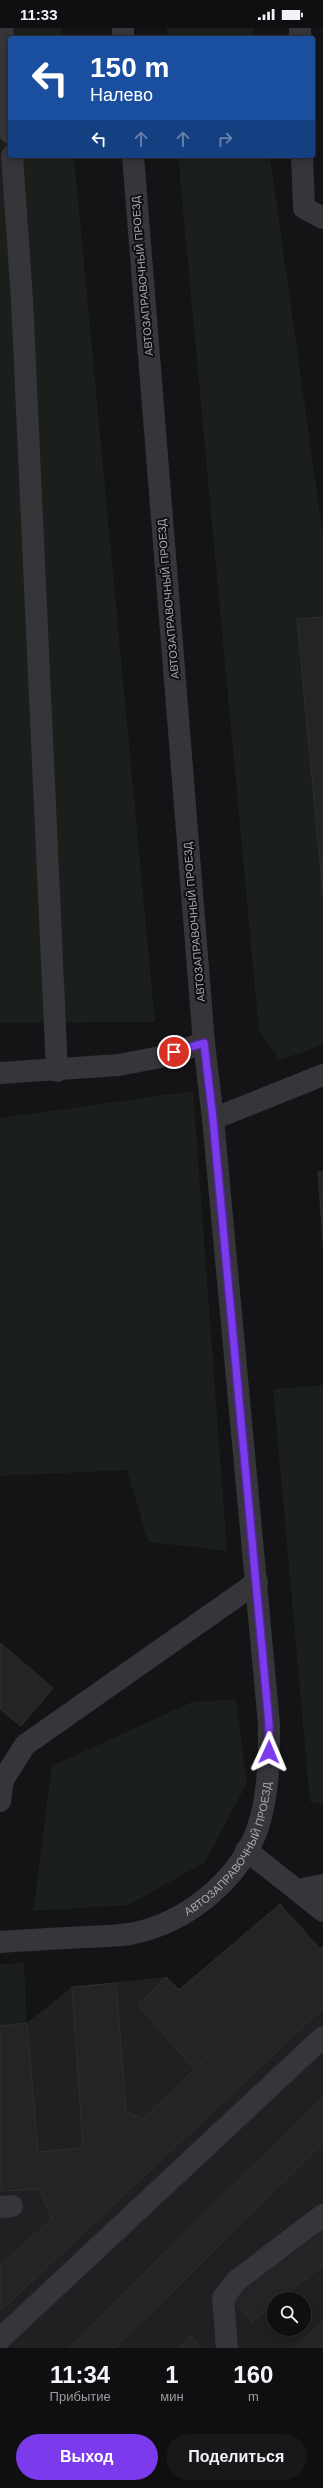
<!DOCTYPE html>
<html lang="ru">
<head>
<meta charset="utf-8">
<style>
	:root { --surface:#0f0e10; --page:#181719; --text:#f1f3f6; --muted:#9b9c9f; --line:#2f2e30; --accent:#7c3aed }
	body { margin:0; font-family:Helvetica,sans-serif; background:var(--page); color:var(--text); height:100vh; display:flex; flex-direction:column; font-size:15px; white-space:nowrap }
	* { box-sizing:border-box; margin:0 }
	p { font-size:13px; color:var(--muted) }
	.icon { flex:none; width:22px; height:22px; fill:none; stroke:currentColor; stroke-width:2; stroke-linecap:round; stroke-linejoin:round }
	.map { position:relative; height:2320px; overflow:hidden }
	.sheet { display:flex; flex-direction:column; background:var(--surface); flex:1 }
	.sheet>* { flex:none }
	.banner { position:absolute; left:8px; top:8px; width:307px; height:122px; border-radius:4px; box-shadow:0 2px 10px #0003,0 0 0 1px var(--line); background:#1a4fa0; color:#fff; overflow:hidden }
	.tools { position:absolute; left:267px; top:2264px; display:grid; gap:8px }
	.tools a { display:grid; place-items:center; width:44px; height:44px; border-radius:50%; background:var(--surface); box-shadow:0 2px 10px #0003,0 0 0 1px var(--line); font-size:20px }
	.pin { position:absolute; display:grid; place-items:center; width:34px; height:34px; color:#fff; margin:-17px; border:2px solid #fff; border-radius:50%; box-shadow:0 1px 4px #0007 }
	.me { position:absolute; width:44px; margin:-22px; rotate:1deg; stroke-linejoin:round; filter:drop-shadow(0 0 3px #0008) }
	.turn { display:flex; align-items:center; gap:14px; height:84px; padding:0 16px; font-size:18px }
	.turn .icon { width:52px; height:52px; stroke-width:2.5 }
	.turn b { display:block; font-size:28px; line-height:34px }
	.lanes { display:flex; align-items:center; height:38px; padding:0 16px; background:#0003; justify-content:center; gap:20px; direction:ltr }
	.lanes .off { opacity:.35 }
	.eta { display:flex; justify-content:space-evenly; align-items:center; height:68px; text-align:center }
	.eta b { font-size:24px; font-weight:700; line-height:28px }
	.cta { display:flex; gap:8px; margin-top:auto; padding:8px 16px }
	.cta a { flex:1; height:46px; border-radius:24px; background:var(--accent); color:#fff; font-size:16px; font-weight:700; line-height:46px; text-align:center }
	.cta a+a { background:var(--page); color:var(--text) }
	.status { display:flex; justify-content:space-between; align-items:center; height:28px; padding:0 20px; background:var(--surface); direction:ltr }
	.status svg { height:11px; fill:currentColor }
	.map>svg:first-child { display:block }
	.built { fill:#202022; fill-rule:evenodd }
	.green { fill:#1a1f1b }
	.building { fill:#242426; stroke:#2e2e31 }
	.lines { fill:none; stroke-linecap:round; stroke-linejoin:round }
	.minor { stroke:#35353a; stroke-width:22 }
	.route-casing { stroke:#51269a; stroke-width:10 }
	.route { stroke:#7c3aed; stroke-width:7 }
	.labels { text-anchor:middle; stroke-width:4; stroke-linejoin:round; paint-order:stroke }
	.street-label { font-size:11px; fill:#a6aab4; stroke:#0f0e10 }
</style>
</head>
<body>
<div class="status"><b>11:33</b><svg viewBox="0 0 49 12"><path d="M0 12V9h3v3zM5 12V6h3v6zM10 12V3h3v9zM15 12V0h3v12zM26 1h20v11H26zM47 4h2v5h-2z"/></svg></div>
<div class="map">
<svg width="323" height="2320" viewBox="0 0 323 2320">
	<rect width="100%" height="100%" fill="#141315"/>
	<!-- built -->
	<path class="built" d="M280,1876L320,1921L323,1918V2320H0V1998L27,1995L72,1959L166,1949L179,1962ZM274,2271H304V2301H274Z"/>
	<!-- green -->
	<g class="green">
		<path d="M0,0H62L63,10H10V128H74L155,994L0,995Z"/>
		<rect x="167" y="0" width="86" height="10"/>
		<path d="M178,128H270L323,508V589L297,592L323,866V1017L280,1032L259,1004Z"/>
		<path d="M193,1063L227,1523L148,1514L127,1442L0,1448V1090Z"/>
		<path d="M323,1357V1777L310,1774L273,1361Z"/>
		<path d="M236,1671L247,1755L205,1834L129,1877L33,1883L52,1738L192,1674Z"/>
		<path d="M24,1935L27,1995L0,1998V1936Z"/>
	</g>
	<!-- building -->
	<g class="building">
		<path d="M323,589V866L297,591Z"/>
		<path d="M318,1144H323V1214Z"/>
		<path d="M0,1615L53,1660L21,1698L0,1681Z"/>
		<path d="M280,1876L320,1921L195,2042L138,1977L166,1949L179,1962Z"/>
		<path d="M323,1918V1980L0,2283V2238L52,2191L40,2161L0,2163V1998L27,1995L38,2124L83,2120L72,1959L116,1955L126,2084L143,2091Z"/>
		<path d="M323,2069V2115L115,2320H69Z"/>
		<path d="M323,2193V2237L281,2271H274V2276L252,2294L230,2267Z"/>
		<path d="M323,2293V2320H294Z"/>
		<path d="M191,2308L201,2320H178Z"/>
	</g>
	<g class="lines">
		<!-- minor -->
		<g class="minor">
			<path d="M2,0L10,105"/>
			<path d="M123,0V10"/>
			<path d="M300,0V10"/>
			<path d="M12,128L22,271L57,1043"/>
			<path d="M302,128L304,180L323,190"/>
			<path d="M0,1045L119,1037L160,1029L204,1015"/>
			<path d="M213,1091L323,1047"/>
			<path d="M0,1773L3,1752L25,1717L257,1554"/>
			<path d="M246,1822L323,1883"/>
			<path d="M297,1862L323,1857"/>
			<path id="s1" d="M0,1914C29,1912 58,1910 88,1909C102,1908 116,1908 130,1906C188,1895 246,1848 261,1789C269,1758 269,1727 269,1696L213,1091L204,1015L133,128"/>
			<path d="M0,2179L12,2178"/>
			<path d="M0,2311L323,2009"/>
			<path d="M227,2320L223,2270L236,2253L323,2187"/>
		</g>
	</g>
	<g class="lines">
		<defs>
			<path id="route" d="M174,1024L204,1015L213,1091L269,1696V1724"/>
		</defs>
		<!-- route casing -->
		<use href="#route" class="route-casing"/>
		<!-- route -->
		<use href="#route" class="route"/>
	</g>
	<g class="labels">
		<!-- street labels -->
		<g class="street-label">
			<text transform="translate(142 248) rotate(-95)" y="4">АВТОЗАПРАВОЧНЫЙ ПРОЕЗД</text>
			<text transform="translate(168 571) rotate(-95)" y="4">АВТОЗАПРАВОЧНЫЙ ПРОЕЗД</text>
			<text transform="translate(194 894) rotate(-95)" y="4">АВТОЗАПРАВОЧНЫЙ ПРОЕЗД</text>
			<text dy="4" stroke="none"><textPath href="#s1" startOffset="270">АВТОЗАПРАВОЧНЫЙ ПРОЕЗД</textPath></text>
		</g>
	</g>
</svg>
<div class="tools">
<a><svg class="icon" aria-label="search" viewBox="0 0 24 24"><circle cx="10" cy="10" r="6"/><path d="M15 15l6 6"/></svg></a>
</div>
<div class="pin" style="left:174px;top:1024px;background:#d93025"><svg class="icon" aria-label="arrive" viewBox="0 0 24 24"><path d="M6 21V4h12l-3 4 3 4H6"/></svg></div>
<svg class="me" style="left:269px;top:1724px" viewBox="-20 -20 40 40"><path d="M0-17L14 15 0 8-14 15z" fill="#7c3aed" stroke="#fff" stroke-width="4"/></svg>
<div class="banner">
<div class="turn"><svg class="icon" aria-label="left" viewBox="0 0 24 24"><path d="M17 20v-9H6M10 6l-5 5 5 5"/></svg><div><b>150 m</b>Налево</div></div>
<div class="lanes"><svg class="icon" aria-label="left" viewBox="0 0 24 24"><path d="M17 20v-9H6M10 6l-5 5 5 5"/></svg><svg class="icon off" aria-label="ahead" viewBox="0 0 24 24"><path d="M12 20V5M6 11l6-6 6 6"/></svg><svg class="icon off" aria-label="ahead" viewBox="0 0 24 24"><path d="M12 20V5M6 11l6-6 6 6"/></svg><svg class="icon off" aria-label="right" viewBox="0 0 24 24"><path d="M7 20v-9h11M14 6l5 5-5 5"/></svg></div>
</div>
</div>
<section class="sheet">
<div class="eta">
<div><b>11:34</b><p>Прибытие</p></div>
<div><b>1</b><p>мин</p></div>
<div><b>160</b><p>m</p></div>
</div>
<div class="cta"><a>Выход</a><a>Поделиться</a></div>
</section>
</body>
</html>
